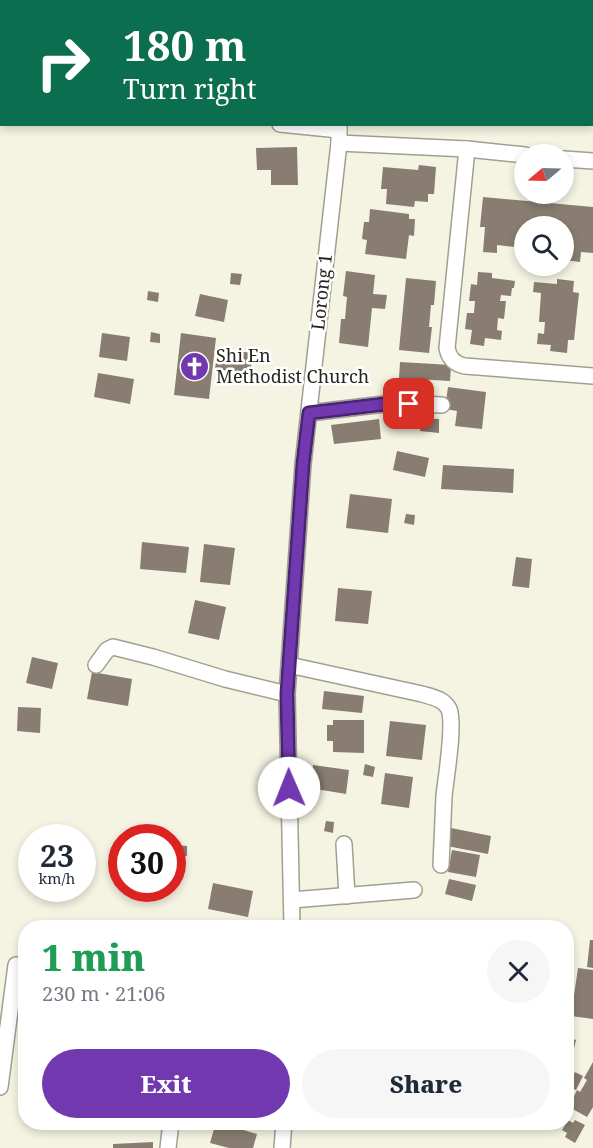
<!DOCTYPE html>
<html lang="en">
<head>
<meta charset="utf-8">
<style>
	:root { --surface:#fff; --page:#f6f6f7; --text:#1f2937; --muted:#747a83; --accent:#7138af }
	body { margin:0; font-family:"Noto Serif",serif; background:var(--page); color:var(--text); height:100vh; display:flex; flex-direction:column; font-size:22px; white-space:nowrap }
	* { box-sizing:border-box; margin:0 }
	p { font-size:20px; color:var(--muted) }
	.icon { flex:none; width:33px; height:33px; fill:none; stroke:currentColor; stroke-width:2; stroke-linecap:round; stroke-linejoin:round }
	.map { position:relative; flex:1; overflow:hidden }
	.sheet { position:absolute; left:18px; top:920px; width:556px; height:210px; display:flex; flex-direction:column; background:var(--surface); border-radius:24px; box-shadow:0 3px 9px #0003 }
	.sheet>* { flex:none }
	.hud { position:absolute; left:0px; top:0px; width:594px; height:126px; box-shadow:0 3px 9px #0003; background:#0b6e4f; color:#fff; overflow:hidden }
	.needle { width:39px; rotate:251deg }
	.tools { position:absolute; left:514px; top:144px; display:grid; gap:12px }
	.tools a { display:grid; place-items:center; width:60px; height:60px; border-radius:50%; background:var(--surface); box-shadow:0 3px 9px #0003; font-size:30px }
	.speed { position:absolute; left:18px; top:824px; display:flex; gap:12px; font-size:30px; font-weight:700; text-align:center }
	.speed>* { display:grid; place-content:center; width:78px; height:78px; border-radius:50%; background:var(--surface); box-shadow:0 3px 9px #0003; line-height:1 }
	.speed small { font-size:15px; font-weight:400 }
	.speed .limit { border:9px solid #d22; background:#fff; color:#111 }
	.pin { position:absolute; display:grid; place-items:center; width:51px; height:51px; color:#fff; margin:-26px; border-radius:12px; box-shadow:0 3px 9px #0006 }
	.me { position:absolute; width:66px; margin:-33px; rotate:359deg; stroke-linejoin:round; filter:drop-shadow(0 0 4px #0008) }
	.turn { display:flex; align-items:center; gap:21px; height:126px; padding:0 24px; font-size:27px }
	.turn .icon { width:78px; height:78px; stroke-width:2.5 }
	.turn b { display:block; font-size:42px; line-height:51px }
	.round { display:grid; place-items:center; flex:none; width:63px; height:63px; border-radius:32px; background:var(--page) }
	.head { display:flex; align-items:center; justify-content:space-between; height:102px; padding:0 24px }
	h1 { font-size:36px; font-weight:800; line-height:45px; color:#1e9e55 }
	.primary-button { display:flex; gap:12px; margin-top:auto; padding:12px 24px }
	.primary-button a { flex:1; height:69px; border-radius:36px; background:var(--accent); color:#fff; font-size:24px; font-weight:800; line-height:69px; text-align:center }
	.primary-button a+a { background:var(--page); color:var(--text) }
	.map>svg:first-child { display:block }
	.building { fill:#887d70 }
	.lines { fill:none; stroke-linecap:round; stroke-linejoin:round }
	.minor-casing { stroke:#a1a090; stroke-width:18 }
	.minor { stroke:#fff; stroke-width:15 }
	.route-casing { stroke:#492472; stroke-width:15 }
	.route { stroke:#7138af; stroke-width:10 }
	.labels { text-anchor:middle; stroke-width:5; stroke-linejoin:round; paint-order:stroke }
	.street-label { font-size:18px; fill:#25241e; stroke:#fff }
	.poi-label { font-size:18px; fill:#25241e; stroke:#fff; text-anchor:start }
</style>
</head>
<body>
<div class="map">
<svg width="593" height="1148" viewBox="0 0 593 1148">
	<rect width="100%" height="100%" fill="#f5f4e3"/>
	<!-- building -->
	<g class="building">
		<path d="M297,147L298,185H271V170H257L256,148Z"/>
		<path d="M419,165L436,167L434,194H428V202L415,201L414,207L386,204L387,189H381L383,167L418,170Z"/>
		<path d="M483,197L593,207V253L581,252L580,262L564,260V226H525V248L497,245V253L483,252L485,227H480Z"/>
		<path d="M370,209L409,214V219H415L414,236L409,235L406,259L365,254L367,240L362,239L364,222H369Z"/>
		<path d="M346,271L375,275L373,294L387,295L385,309L372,308L368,347L339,343L341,319H345L347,297L343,296Z"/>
		<path d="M478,272L492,273V278L515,281L514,288H512L511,296L501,295L500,301H506L504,319L498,318L497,330L502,331L501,340L485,338L484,346L470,344L472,330L465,329L467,313H474L475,301H469L471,284L477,285Z"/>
		<path d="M231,273L242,274L240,285L230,284Z"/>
		<path d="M406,278L436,281L434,305H431L429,327H432L429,353L399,350Z"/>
		<path d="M557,279L574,281L573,292L579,293L574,340H568L567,353L550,351L551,345L537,344L538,333L544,334L545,322H539L541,293L533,292L534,282L557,284Z"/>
		<path d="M148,291L159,293L158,302L147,300Z"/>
		<path d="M200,294L228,300L224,322L195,316Z"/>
		<path d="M151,332L160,334V343L150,342Z"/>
		<path d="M102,333L130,337L127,361L99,357Z"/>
		<path d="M181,333L216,338L209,399L174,395Z"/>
		<path d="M218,349L253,353L250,374L215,369Z"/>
		<path d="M400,362L451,365L450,381L399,378Z"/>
		<path d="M98,373L134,379L130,404L94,397Z"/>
		<path d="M448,387L486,392L482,429L455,426L457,411L445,409Z"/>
		<path d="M421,418L439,419V433L420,431Z"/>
		<path d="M379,419L381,439L334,444L331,425Z"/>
		<path d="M397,451L429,458L425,477L393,470Z"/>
		<path d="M443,465L514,469L513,493L441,489Z"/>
		<path d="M350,494L392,499L388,533L346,528Z"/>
		<path d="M406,514L415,515L414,525L404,523Z"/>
		<path d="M142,542L189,547L186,573L140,569Z"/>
		<path d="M204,544L235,548L230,585L200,582Z"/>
		<path d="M516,557L532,559L529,588L512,586Z"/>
		<path d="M338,588L372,591L368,624L335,621Z"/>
		<path d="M195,600L226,607L219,640L188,633Z"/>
		<path d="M32,657L58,663L52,689L26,683Z"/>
		<path d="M92,672L132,679L128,706L87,699Z"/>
		<path d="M324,691L364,696L362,713L322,709Z"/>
		<path d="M18,707L41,708L40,733L17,731Z"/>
		<path d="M333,720H364V753L333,752V741H327V725H333Z"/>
		<path d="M390,721L426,725L422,760L386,756Z"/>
		<path d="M365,764L375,767L373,777L363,775Z"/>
		<path d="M313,765L349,770L346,794L310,788Z"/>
		<path d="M385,773L413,777L409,808L381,804Z"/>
		<path d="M326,821L334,822L333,833L324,831Z"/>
		<path d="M451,828L491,836L488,854L447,846Z"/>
		<path d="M177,845L187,846V856L177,855Z"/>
		<path d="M452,850L480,855L476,877L448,872Z"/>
		<path d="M449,879L476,885L472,901L445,894Z"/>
		<path d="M213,883L253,891L248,917L208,909Z"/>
		<path d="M590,940H593V968L587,967Z"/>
		<path d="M578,968L593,970V1019L571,1016Z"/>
		<path d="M567,1037L576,1040L574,1048L567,1046Z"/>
		<path d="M593,1062V1107L587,1117L569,1107L577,1090L580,1092L587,1080L584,1078Z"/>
		<path d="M575,1072L583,1076L576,1090L568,1087Z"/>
		<path d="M568,1120L573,1123L575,1120L585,1125L575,1143L565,1137L567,1133L562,1130Z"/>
		<path d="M216,1122L257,1134L253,1148H229L210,1143Z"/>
		<path d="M153,1142V1148H113V1144Z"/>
	</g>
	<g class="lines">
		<defs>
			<g id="minor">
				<path d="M33,2V0"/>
				<path d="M185,2L186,0"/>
				<path d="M351,2L352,0"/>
				<path d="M0,99H2"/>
				<path d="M280,124L339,130"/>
				<path d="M339,143L467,149L525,155"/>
				<path d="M467,149L447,348C449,358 454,364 465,366L593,376"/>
				<path d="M564,159L593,161"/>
				<path d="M309,413L393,403L442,405"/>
				<path d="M96,665L107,650L113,647L153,657L225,679L287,694"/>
				<path d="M289,665L422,694C432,697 444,699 449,709C455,725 446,777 444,796C443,819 442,842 441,865"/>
				<path d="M344,844L347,896"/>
				<path d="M292,900L414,890"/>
				<path d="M292,927L287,694L303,464L339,143V124"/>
				<path d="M0,1087L16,965"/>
				<path d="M168,1148L171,1122"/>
				<path d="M282,1148L284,1122"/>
			</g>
		</defs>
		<!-- minor casing -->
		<use href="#minor" class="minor-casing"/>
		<!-- minor -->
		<use href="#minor" class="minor"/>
	</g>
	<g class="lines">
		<defs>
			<path id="route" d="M289,788L287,694L303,464L309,413L393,403L409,404"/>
		</defs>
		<!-- route casing -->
		<use href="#route" class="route-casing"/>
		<!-- route -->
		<use href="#route" class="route"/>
	</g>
	<!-- icons -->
	<defs>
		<symbol id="church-disc" viewBox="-11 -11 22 22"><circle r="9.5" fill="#7138af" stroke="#fff"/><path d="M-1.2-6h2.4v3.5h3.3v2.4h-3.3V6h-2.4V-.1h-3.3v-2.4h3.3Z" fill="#fff"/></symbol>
	</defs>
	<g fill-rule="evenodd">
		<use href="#church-disc" x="178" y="350" width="33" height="33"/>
	</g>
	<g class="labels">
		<!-- street labels -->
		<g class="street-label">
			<text transform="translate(322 292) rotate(-84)" y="6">Lorong 1</text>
		</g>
		<!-- poi labels -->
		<g class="poi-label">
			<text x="216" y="362">Shi En<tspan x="216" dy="21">Methodist Church</tspan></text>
		</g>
	</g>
</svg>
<div class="tools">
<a><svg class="needle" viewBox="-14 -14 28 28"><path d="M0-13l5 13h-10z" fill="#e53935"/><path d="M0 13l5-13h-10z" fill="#747a83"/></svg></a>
<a><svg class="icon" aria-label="search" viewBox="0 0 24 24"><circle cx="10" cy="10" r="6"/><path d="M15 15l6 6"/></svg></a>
</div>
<div class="speed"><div>23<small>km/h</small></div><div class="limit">30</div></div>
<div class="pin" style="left:409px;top:404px;background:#d93025"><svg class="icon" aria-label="arrive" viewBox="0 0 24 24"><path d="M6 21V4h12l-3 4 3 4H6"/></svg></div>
<svg class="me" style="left:289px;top:788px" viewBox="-20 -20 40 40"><circle r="19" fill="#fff"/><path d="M0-13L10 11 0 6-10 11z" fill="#7138af"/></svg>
<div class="hud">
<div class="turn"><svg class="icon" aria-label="right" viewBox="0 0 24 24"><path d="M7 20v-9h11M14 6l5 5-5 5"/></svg><div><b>180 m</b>Turn right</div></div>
</div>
<section class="sheet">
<div class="head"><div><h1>1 min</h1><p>230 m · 21:06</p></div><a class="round"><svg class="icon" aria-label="close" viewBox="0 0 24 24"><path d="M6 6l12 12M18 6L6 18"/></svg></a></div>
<div class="primary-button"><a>Exit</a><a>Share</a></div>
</section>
</div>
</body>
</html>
